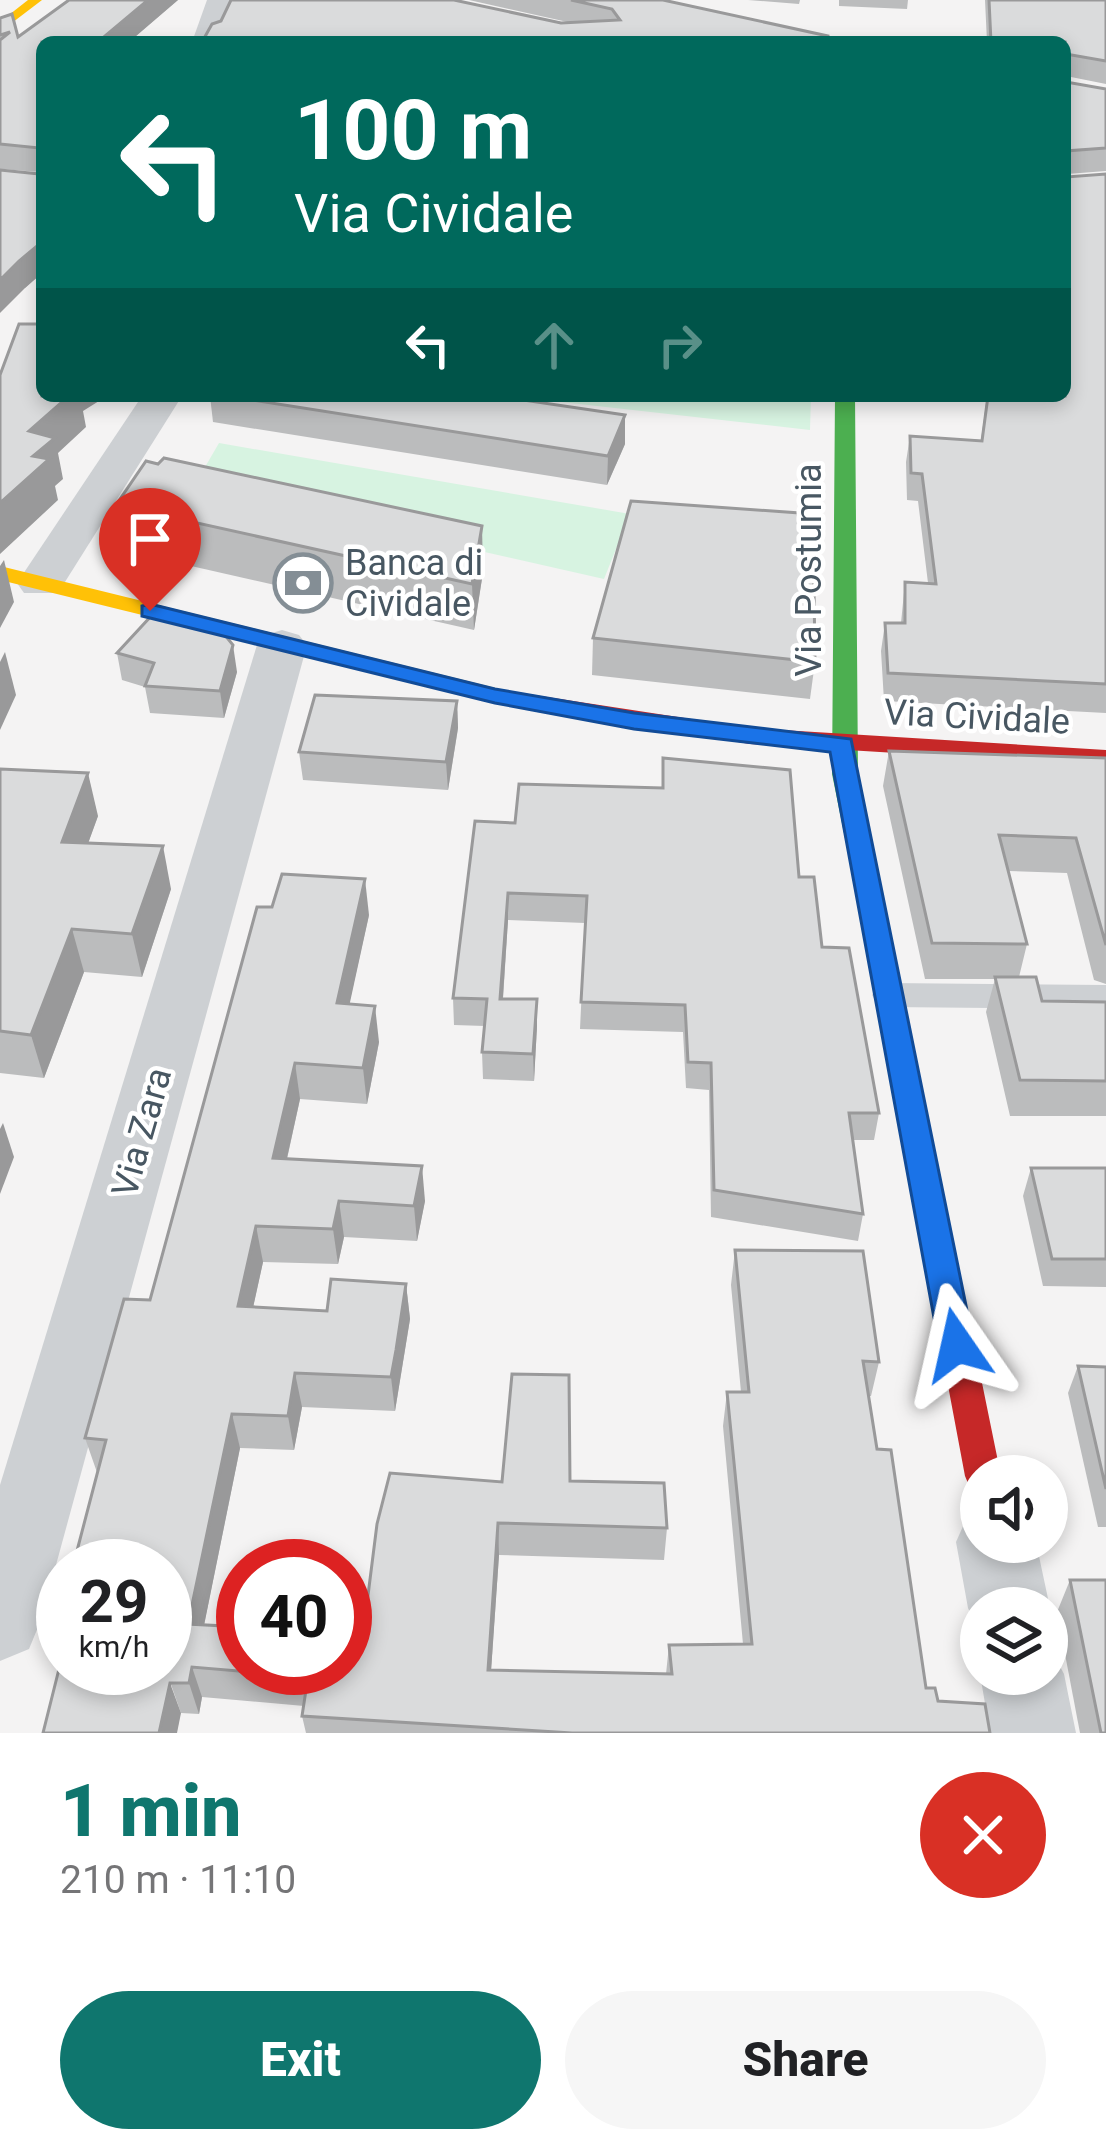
<!DOCTYPE html>
<html lang="en">
<head>
<meta charset="utf-8">
<style>
	:root { --surface:#fff; --page:#f6f6f6; --text:#202124; --muted:#757577; --accent:#0f766e }
	body { margin:0; font-family:Roboto,sans-serif; background:var(--page); color:var(--text); height:100vh; display:flex; flex-direction:column; font-size:45px; white-space:nowrap }
	* { box-sizing:border-box; margin:0 }
	p { font-size:39px; color:var(--muted) }
	.icon { flex:none; width:66px; height:66px; fill:none; stroke:currentColor; stroke-width:2; stroke-linecap:round; stroke-linejoin:round }
	.map { position:relative; height:1733px; overflow:hidden }
	.details { display:flex; flex-direction:column; background:var(--surface); flex:1 }
	.details>* { flex:none }
	.guide { position:absolute; left:36px; top:36px; width:1035px; height:366px; border-radius:18px; box-shadow:0 6px 18px #0003; background:#00695c; color:#fff; overflow:hidden }
	.controls { position:absolute; left:960px; top:1455px; display:grid; gap:24px }
	.controls a { display:grid; place-items:center; width:108px; height:108px; border-radius:50%; background:var(--surface); box-shadow:0 6px 18px #0003; font-size:60px }
	.speed { position:absolute; left:36px; top:1539px; display:flex; gap:24px; font-size:60px; font-weight:700; text-align:center }
	.speed>* { display:grid; place-content:center; width:156px; height:156px; border-radius:50%; background:var(--surface); box-shadow:0 6px 18px #0003; line-height:1 }
	.speed small { font-size:30px; font-weight:400 }
	.speed .limit { border:18px solid #d22; background:#fff; color:#111 }
	.pin { position:absolute; display:grid; place-items:center; width:102px; height:102px; color:#fff; margin:-123px -51px; border-radius:50% 50% 50% 0; rotate:-45deg; box-shadow:0 0 12px #0007 }
	.pin .icon { rotate:45deg }
	.me { position:absolute; width:132px; margin:-66px; rotate:349deg; stroke-linejoin:round; filter:drop-shadow(0 0 9px #0008) }
	.turn { display:flex; align-items:center; gap:42px; height:252px; padding:0 60px; font-size:54px }
	.turn .icon { width:156px; height:156px; stroke-width:2.5 }
	.turn b { display:block; font-size:84px; line-height:102px }
	.lanes { display:flex; align-items:center; height:114px; padding:0 60px; background:#0003; justify-content:center; gap:60px; direction:ltr }
	.lanes .off { opacity:.35 }
	.round { display:grid; place-items:center; flex:none; width:126px; height:126px; border-radius:63px; background:var(--page) }
	.summary { display:flex; align-items:center; justify-content:space-between; height:204px; padding:0 60px }
	h1 { font-size:72px; font-weight:800; line-height:90px; color:var(--accent) }
	.action { display:flex; gap:24px; margin-top:auto; padding:24px 60px }
	.action a { flex:1; height:138px; border-radius:72px; background:var(--accent); color:#fff; font-size:48px; font-weight:800; line-height:138px; text-align:center }
	.action a+a { background:var(--page); color:var(--text) }
	.map>svg:first-child { display:block }
	.green { fill:#d7f3e1 }
	.lines { fill:none; stroke-linecap:round; stroke-linejoin:round }
	.lane { fill:#cdd0d3; fill-rule:evenodd }
	.street { fill:#cdd0d3; fill-rule:evenodd }
	.fast { fill:#4caf50; fill-rule:evenodd }
	.slow { fill:#ffc107; fill-rule:evenodd }
	.jam { fill:#c62828; fill-rule:evenodd }
	.wall { fill:#bbbcbd }
	.shaded-wall { fill:#99999a }
	.building { fill:#dadbdc; stroke:#99999a; stroke-width:3 }
	.route { fill:#1a73e8; stroke:#114b97; stroke-width:3 }
	.labels { text-anchor:middle; stroke-width:9; stroke-linejoin:round; paint-order:stroke }
	.poi-label { font-size:36px; fill:#485762; stroke:#fff; text-anchor:start }
	.street-label { font-size:36px; fill:#485762; stroke:#fff }
</style>
</head>
<body>
<div class="map">
<svg width="1106" height="1733" viewBox="0 0 1106 1733">
	<rect width="100%" height="100%" fill="#f4f3f3"/>
	<!-- green -->
	<g class="green">
		<path d="M508,396H811L810,430Z"/>
		<path d="M219,443L630,514L604,579L194,486Z"/>
	</g>
	<g class="lines">
		<!-- lane -->
		<path class="lane" d="M888,983L1106,985V1009L888,1007L877,1003L872,995L877,987Z"/>
		<!-- street -->
		<g class="street">
			<path d="M207,0H235L220,42H192Z"/>
			<path d="M142,396H182L58,593H24L17,583Z"/>
			<path d="M282,630L299,635L307,645L41,1620L29,1649L0,1661V1485L257,645L265,635Z"/>
			<path d="M981,1510V1542H1036L1050,1608L1047,1616V1608H981V1637L968,1608L956,1542L968,1515Z"/>
			<path d="M1047,1642L1064,1674L1076,1733H990L980,1674L981,1671L1047,1674Z"/>
		</g>
		<!-- fast -->
		<g class="fast">
			<path d="M641,0H665L850,42H824Z"/>
			<path d="M835,396H855L858,774L875,858L862,867L849,858L832,774Z"/>
		</g>
		<!-- slow -->
		<g class="slow">
			<path d="M28,0H42L0,32V22Z"/>
			<path d="M0,566L508,691L520,698L508,705L0,580Z"/>
		</g>
		<!-- jam -->
		<g class="jam">
			<path d="M508,691L750,728L1106,750V766L750,744L499,703L496,698L499,693Z"/>
			<path d="M862,849L875,858L1001,1476H981V1492L970,1488L965,1476L849,858Z"/>
		</g>
	</g>
	<!-- wall -->
	<g class="wall">
		<path d="M69,0H178L129,42H42V273L25,288L40,172L0,169V18L18,37Z"/>
		<path d="M469,0H663L828,42L561,23H572Z"/>
		<path d="M748,0H800L799,4Z"/>
		<path d="M839,0H908L907,9L839,6Z"/>
		<path d="M985,0H1106V84L1066,76V82L1106,89V171L1067,174V177L1106,174V713L884,701L881,651L885,623H901L905,582L928,583L918,501L907,500L906,462L910,436L981,440L987,396H1065V42H987Z"/>
		<path d="M210,396H496L625,415V444L607,485L213,422Z"/>
		<path d="M116,505L483,572L474,630L125,551Z"/>
		<path d="M593,638L815,662L810,699L592,675Z"/>
		<path d="M117,653L237,672L224,718L150,713L145,687L122,680Z"/>
		<path d="M457,701L458,728L448,790L303,780L299,752Z"/>
		<path d="M889,751L1106,758V984L1094,980L1067,873L1008,871L1027,944L1019,977L1042,1001L1106,1002V1116H1010L986,1012L995,979H925L883,786Z"/>
		<path d="M663,758L799,877L879,1113L874,1140H853L863,1214L858,1241L711,1217L709,1090L686,1088L683,1032L580,1029L585,923L508,920L503,999L537,1026L534,1081L483,1079L482,1052L485,1026L454,1025L453,998L515,823L662,788Z"/>
		<path d="M0,769L98,816L88,843L171,889L142,977L84,972L44,1078L0,1073Z"/>
		<path d="M369,915L349,1004L379,1042L367,1104L300,1099L287,1159L425,1201L417,1241L344,1237L338,1264L263,1262L253,1307L327,1311L406,1284L410,1319L395,1411L302,1407L294,1450L240,1448L204,1625L363,1635L502,1482L570,1481L667,1528L664,1560L499,1555L491,1670L666,1674L669,1645L743,1644L723,1426L727,1392H741L731,1285L735,1250L879,1362L871,1396H868L877,1449L926,1688L938,1701L990,1733H306L302,1716L304,1706L202,1697L199,1714L181,1713L85,1438L150,1300Z"/>
		<path d="M1031,1168H1106V1287L1043,1286L1023,1196Z"/>
		<path d="M1078,1366L1106,1367V1527H1098L1068,1393Z"/>
		<path d="M1070,1580L1106,1733H1080L1057,1612Z"/>
	</g>
	<!-- shaded-wall -->
	<g class="shaded-wall">
		<path d="M148,0H178L129,42H98Z"/>
		<path d="M42,242V273L25,288L0,313V280L19,261Z"/>
		<path d="M60,396H107L83,411L86,427L58,453L63,479L55,486L58,500L0,554V503L29,431Z"/>
		<path d="M625,415V444L607,485L608,456Z"/>
		<path d="M482,526L483,572L474,630L472,584Z"/>
		<path d="M4,560L14,602L0,628V566Z"/>
		<path d="M233,645L237,672L224,718L220,691Z"/>
		<path d="M5,652L16,695L0,730V662Z"/>
		<path d="M457,701L458,728L448,790L446,762Z"/>
		<path d="M88,773L98,816L73,885L62,842Z"/>
		<path d="M163,846L171,889L142,977L132,934Z"/>
		<path d="M365,879L369,915L342,1039L337,1003Z"/>
		<path d="M508,893V920L501,1026L500,999Z"/>
		<path d="M72,929L84,972L44,1078L31,1035Z"/>
		<path d="M537,999V1026L534,1081L533,1054Z"/>
		<path d="M375,1006L379,1042L367,1104L363,1068Z"/>
		<path d="M295,1063L300,1099L279,1194L273,1158Z"/>
		<path d="M3,1123L14,1157L0,1194V1129Z"/>
		<path d="M422,1166L425,1201L417,1241L414,1206Z"/>
		<path d="M339,1201L344,1237L338,1264L333,1229Z"/>
		<path d="M256,1226L263,1262L246,1340L238,1306Z"/>
		<path d="M406,1284L410,1319L395,1411L391,1377Z"/>
		<path d="M295,1373L302,1407L294,1450L288,1416Z"/>
		<path d="M232,1414L240,1448L198,1655L188,1624Z"/>
		<path d="M498,1523L499,1555L489,1701L488,1670Z"/>
		<path d="M192,1667L202,1697L199,1714L189,1683Z"/>
		<path d="M170,1683L181,1713L177,1733H159Z"/>
	</g>
	<!-- building -->
	<g class="building">
		<path d="M69,0H148L98,42H42V242L19,261L0,280V170L40,174V148L0,144V40L10,32L0,35V18L12,14L18,37Z"/>
		<path d="M231,0H454L561,23L620,20L612,9L571,0H663L828,36V42H202L212,24L221,21Z"/>
		<path d="M989,0H1106V61L1066,54V82L1106,89V148L1066,151L1067,177L1106,174V684L888,673L885,623H905V582L936,584L922,474L911,473L910,436L982,441L988,396H1065V42H991Z"/>
		<path d="M19,324H42V396H69L29,431L55,438L33,456L49,459L0,503V375Z"/>
		<path d="M227,396H496L625,415L608,456Z"/>
		<path d="M164,458L482,526L472,584L116,505L146,461L158,464Z"/>
		<path d="M631,501L813,514L815,662L593,638Z"/>
		<path d="M154,613L220,629L233,645L220,691L145,686L154,663L117,653Z"/>
		<path d="M315,695L457,701L446,762L299,752Z"/>
		<path d="M889,751L1106,758V945L1076,838L999,835L1027,944L932,943Z"/>
		<path d="M663,758L790,770L799,877H814L822,947L849,948L879,1113H849L863,1214L714,1190L711,1063L688,1062L685,1005L581,1002L587,896L508,893L500,999H537L533,1054L482,1052L487,999L453,998L475,821L515,823L519,784L663,788Z"/>
		<path d="M0,769L88,773L62,842L163,846L132,934L72,929L31,1035L0,1031Z"/>
		<path d="M282,874L365,879L337,1003L375,1006L363,1068L295,1063L273,1158L422,1166L414,1206L339,1201L333,1229L256,1226L238,1306L327,1311L331,1279L406,1284L396,1350L391,1377L295,1373L288,1416L232,1414L188,1624L243,1627V1668H345V1633L363,1635L377,1524L390,1473L502,1482L512,1374L569,1375L570,1481L664,1483L667,1528L498,1523L488,1670L672,1674L669,1645L752,1644L727,1392H749L735,1250L863,1251L879,1362L863,1361L877,1449L891,1450L926,1688H935L938,1701L985,1704L990,1733H572L302,1716L308,1677L192,1667L189,1683H170L159,1733H43L63,1653V1668H165V1566H73L106,1440L85,1438L124,1299L150,1300L257,907H272Z"/>
		<path d="M995,977H1036L1042,1001L1106,1002V1081L1020,1080Z"/>
		<path d="M1031,1168H1106V1259H1052Z"/>
		<path d="M1078,1366L1106,1367V1489Z"/>
		<path d="M1070,1580H1106V1733H1101Z"/>
	</g>
	<!-- route -->
	<path class="route" d="M150,604L495,689L634,713L851,739L974,1345L969,1356L957,1360L944,1356L939,1345L830,752L634,729L495,703L142,616V606Z"/>
	<!-- icons -->
	<defs>
		<symbol id="bank-ring" viewBox="-11 -11 22 22"><circle r="9.5" fill="#fff" stroke="#848e95" stroke-width="1.5"/><path d="M-6-4H6V4H-6ZM0-2.3a2.3 2.3 0 1 0 0 4.6a2.3 2.3 0 1 0 0-4.6Z" fill="#848e95"/></symbol>
	</defs>
	<g fill-rule="evenodd">
		<use href="#bank-ring" x="270" y="550" width="66" height="66"/>
	</g>
	<g class="labels">
		<!-- poi labels -->
		<g class="poi-label">
			<text x="345" y="575">Banca di<tspan x="345" dy="41">Cividale</tspan></text>
		</g>
		<!-- street labels -->
		<g class="street-label">
			<text transform="translate(808 570) rotate(-90)" y="13">Via Postumia</text>
			<text transform="translate(977 716) rotate(3)" y="13">Via Cividale</text>
			<text transform="translate(141 1132) rotate(-74)" y="13">Via Zara</text>
		</g>
	</g>
</svg>
<div class="controls">
<a><svg class="icon" aria-label="sound" viewBox="0 0 24 24"><path d="M4 9h4l5-4v14l-5-4H4zM17 9q2 3 0 6"/></svg></a>
<a><svg class="icon" aria-label="layers" viewBox="0 0 24 24"><path d="M12 4l9 5-9 5-9-5zM3 14l9 5 9-5"/></svg></a>
</div>
<div class="speed"><div>29<small>km/h</small></div><div class="limit">40</div></div>
<div class="pin" style="left:150px;top:611px;background:#d93025"><svg class="icon" aria-label="arrive" viewBox="0 0 24 24"><path d="M6 21V4h12l-3 4 3 4H6"/></svg></div>
<svg class="me" style="left:957px;top:1345px" viewBox="-20 -20 40 40"><path d="M0-17L14 15 0 8-14 15z" fill="#1a73e8" stroke="#fff" stroke-width="4"/></svg>
<div class="guide">
<div class="turn"><svg class="icon" aria-label="left" viewBox="0 0 24 24"><path d="M17 20v-9H6M10 6l-5 5 5 5"/></svg><div><b>100 m</b>Via Cividale</div></div>
<div class="lanes"><svg class="icon" aria-label="left" viewBox="0 0 24 24"><path d="M17 20v-9H6M10 6l-5 5 5 5"/></svg><svg class="icon off" aria-label="ahead" viewBox="0 0 24 24"><path d="M12 20V5M6 11l6-6 6 6"/></svg><svg class="icon off" aria-label="right" viewBox="0 0 24 24"><path d="M7 20v-9h11M14 6l5 5-5 5"/></svg></div>
</div>
</div>
<section class="details">
<div class="summary"><div><h1>1 min</h1><p>210 m · 11:10</p></div><a class="round" style="background:#d93025;color:#fff"><svg class="icon" aria-label="close" viewBox="0 0 24 24"><path d="M6 6l12 12M18 6L6 18"/></svg></a></div>
<div class="action"><a>Exit</a><a>Share</a></div>
</section>
</body>
</html>
